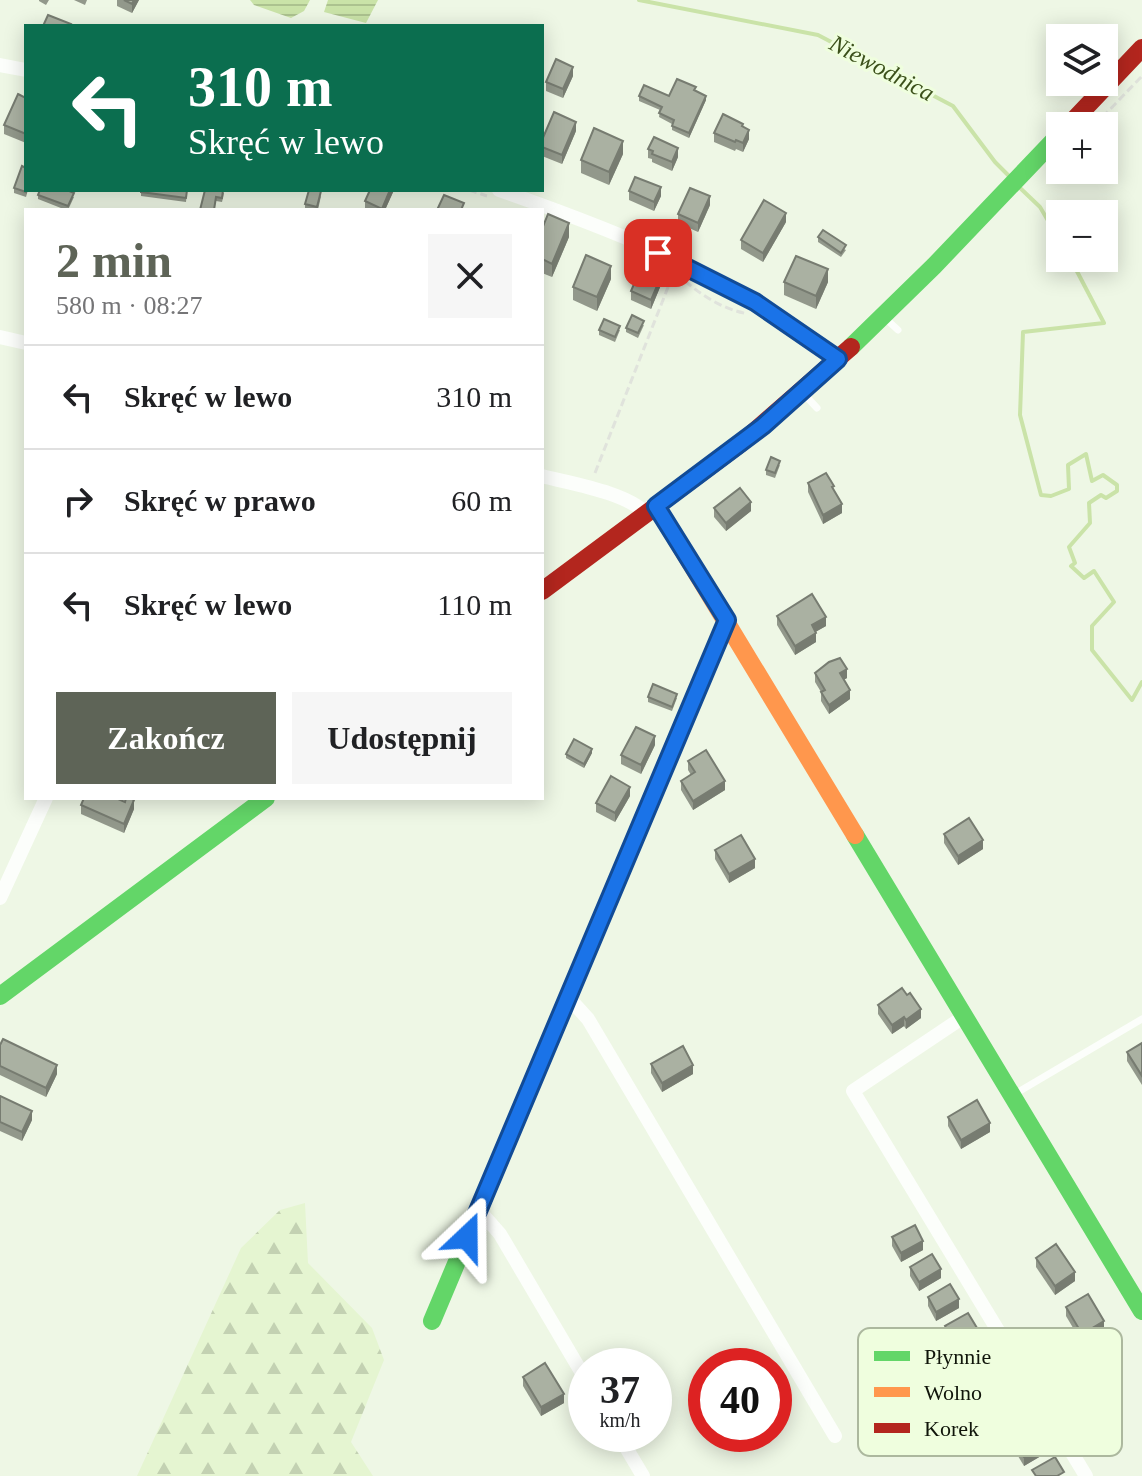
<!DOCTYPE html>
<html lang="pl">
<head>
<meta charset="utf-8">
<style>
	:root { --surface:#fff; --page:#f6f6f6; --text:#202124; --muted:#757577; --line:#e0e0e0; --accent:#5e6457 }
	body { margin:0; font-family:Georgia,serif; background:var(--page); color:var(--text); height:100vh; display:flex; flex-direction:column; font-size:30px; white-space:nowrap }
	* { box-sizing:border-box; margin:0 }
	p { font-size:26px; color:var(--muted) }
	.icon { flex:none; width:44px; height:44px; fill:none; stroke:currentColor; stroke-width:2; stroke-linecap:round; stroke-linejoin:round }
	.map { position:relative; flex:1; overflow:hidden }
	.sheet { position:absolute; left:24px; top:208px; width:520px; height:592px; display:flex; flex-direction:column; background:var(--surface); border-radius:0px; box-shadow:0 4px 20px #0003 }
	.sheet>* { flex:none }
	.guide { position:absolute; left:24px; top:24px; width:520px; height:168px; border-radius:0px; box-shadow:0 4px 20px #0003; background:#0b6e4f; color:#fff; overflow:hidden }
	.controls { position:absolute; left:1046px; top:24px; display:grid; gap:16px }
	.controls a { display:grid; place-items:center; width:72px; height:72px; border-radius:0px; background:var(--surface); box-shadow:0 4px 20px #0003; font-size:40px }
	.speed { position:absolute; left:568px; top:1348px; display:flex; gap:16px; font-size:40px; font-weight:700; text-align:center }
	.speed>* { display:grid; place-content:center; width:104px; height:104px; border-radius:50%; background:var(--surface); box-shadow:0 4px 20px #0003; line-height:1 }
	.speed small { font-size:20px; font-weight:400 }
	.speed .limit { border:12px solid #d22; background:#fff; color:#111 }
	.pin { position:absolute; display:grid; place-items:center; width:68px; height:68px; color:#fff; margin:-34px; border-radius:16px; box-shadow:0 4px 12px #0006 }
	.me { position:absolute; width:88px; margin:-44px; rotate:23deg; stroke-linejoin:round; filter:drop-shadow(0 0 6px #0008) }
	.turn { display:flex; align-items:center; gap:28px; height:168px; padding:0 32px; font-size:36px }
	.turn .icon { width:104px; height:104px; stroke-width:2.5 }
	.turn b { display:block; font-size:56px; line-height:68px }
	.round { display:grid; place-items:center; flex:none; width:84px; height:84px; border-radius:0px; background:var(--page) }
	.overview { display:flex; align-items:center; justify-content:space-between; height:136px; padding:0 32px }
	h1 { font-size:48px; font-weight:700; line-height:60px; color:var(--accent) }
	.button { display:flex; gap:16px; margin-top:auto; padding:16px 32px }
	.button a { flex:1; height:92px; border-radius:0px; background:var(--accent); color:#fff; font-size:32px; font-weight:700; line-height:92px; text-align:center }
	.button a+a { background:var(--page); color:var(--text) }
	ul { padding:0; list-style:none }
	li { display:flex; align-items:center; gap:24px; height:104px; padding:0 32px; border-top:2px solid var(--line) }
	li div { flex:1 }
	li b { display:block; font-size:30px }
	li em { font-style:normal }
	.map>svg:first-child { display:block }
	.forest { fill:url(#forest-firs) }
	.water { fill:url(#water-rules) }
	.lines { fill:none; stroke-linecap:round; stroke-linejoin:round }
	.stream { stroke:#cae3a8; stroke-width:4 }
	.path { stroke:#e0e3dc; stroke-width:3; stroke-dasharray:8 4; stroke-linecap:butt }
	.lane { stroke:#fcfefb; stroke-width:7 }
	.street { stroke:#fcfefb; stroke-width:14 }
	.fast { stroke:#63d668; stroke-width:18 }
	.slow { stroke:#ff974d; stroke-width:18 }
	.jam { stroke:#b3261e; stroke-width:18 }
	.wall { fill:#92988b }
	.shaded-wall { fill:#777c71 }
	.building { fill:#aab1a2; stroke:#777c71; stroke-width:2 }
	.route-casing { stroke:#114b97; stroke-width:20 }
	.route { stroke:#1a73e8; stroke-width:14 }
	.labels { text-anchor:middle; stroke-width:6; stroke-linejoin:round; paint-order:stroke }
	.water-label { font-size:24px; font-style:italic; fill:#3b501a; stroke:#effede }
	.key { fill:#effede; stroke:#acb89e; stroke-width:2 }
	.key-label { font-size:22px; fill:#10150a }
</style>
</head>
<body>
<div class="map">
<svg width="1142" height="1476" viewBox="0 0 1142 1476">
	<defs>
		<pattern id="forest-firs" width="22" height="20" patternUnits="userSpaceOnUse" patternTransform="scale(2)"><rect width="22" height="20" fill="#e5f5d1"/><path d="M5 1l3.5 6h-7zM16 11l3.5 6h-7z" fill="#c3d1b2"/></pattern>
		<pattern id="water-rules" width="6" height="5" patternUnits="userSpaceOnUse" patternTransform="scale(2)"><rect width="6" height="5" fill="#cae3a8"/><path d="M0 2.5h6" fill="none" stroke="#acc28f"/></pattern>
	</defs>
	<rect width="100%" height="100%" fill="#eef7e5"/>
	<!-- forest -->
	<path class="forest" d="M305,1203L308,1263L372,1328L384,1360L351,1442L373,1476H137L241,1248L280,1210Z"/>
	<!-- water -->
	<g class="water">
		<path d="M250,0H310L304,11L291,18L254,5Z"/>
		<path d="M328,0H378L366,23L324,12Z"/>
	</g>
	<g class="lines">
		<!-- stream -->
		<g class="stream">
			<path d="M639,0L818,35L953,106L995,162L1009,176"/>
			<path d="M1018,186L1040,207L1060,241"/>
			<path d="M1070,258L1104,323L1023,332L1020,415L1041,495L1051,496L1069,489L1068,465L1086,454L1092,481L1103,475L1117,485V491L1106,498L1101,495L1089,503L1090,523L1069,547L1075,563L1071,566L1084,578L1094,571L1114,602L1092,626V650L1132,700L1142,682"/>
		</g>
		<!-- path -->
		<g class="path">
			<path d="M1094,126L1142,76"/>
			<path d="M469,190L487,196"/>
			<path d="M685,281C704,297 723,309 748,314"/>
			<path d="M595,473L674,272"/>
		</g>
		<!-- lane -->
		<g class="lane">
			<path d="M885,318L898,330"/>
			<path d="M804,394L817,408"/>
			<path d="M1013,1095L1142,1019"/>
		</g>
		<!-- street -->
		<g class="street">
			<path d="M0,65L26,70"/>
			<path d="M499,190C617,231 740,279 838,359"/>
			<path d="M0,337L26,343"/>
			<path d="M542,476C572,484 625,492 647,514"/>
			<path d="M0,898L46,798"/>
			<path d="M568,997L588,1019L835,1436"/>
			<path d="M965,1016L853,1091L1086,1476"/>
			<path d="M478,1209L500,1234L586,1380"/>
			<path d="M618,1434L643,1476"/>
		</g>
		<!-- fast -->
		<g class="fast">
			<path d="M851,347L934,266L1060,134"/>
			<path d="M855,835L1142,1311"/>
			<path d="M0,996L266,798"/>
			<path d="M432,1321L727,620"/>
		</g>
		<!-- slow -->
		<path class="slow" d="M656,506L855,835"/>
		<!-- jam -->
		<g class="jam">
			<path d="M1068,126L1142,48"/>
			<path d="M542,591L740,444L851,347"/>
		</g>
	</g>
	<!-- wall -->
	<g class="wall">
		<path d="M39,0H49L46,5L39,1Z"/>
		<path d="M74,0H87L85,5Z"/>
		<path d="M117,0H139L132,13L117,6Z"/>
		<path d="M573,76L563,98L546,91V82Z"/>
		<path d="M696,91L706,100L689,138L672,130V124L659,117L660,110L639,101V96H669Z"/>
		<path d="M26,98V143L4,134V125Z"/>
		<path d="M743,127L749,139L743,152L736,149L735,151L714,142V133Z"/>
		<path d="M576,131L562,164L542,156V140Z"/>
		<path d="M648,149L678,157L672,171L652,162V159L648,158Z"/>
		<path d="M623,154L609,185L581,173V160Z"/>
		<path d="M14,188L28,190L26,197L14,193Z"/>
		<path d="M141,190H187L186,202L141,196Z"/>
		<path d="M205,190L224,193L222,202L216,201Z"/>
		<path d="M394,190L385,210H365V201Z"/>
		<path d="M629,191L661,196L654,211L629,200Z"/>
		<path d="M38,195L74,197L68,210H66L38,199Z"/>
		<path d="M321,196L318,210L305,208V204Z"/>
		<path d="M710,205L698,232L678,223V214Z"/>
		<path d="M786,222L763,262L741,249V240Z"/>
		<path d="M542,229L569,237L552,277L542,273Z"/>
		<path d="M818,237L846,250L841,257L818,242Z"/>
		<path d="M611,279L597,311L573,300V287Z"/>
		<path d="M663,280L651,309L631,300V291Z"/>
		<path d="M784,282H828L816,309L784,295Z"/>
		<path d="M644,325L638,338L626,332V328Z"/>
		<path d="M599,330H620L615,342L599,335Z"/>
		<path d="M780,465L775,478L766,475V470Z"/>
		<path d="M808,483L834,490L842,513L823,524L808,492Z"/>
		<path d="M714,508L751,511L726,531L714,517Z"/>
		<path d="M777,616L826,626L815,632L816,642L795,655L777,625Z"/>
		<path d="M815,673L847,678L843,680L850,699L829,714L821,701V692L815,682Z"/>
		<path d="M648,697L677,698L672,711L648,702Z"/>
		<path d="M655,745L641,774L621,764V755Z"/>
		<path d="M592,753L584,768L566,758V754Z"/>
		<path d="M688,761L725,790L693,810L681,790V781L691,775L688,770Z"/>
		<path d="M630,796L615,822L596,812V803Z"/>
		<path d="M125,802L134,809L124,833L81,814V805Z"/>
		<path d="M944,834L983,849L958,865L944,843Z"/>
		<path d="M715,850L755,868L729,883L715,859Z"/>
		<path d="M878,1005L921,1018L906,1029L904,1026L892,1034L878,1014Z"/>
		<path d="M1142,1043V1085L1127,1061V1052Z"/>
		<path d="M0,1045L57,1074L46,1097L0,1075Z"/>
		<path d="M651,1064L693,1074L662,1092L651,1073Z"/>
		<path d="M0,1096L32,1120L22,1141L0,1131Z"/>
		<path d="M948,1117L990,1132L961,1149L948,1126Z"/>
		<path d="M892,1237L923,1250L901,1262L892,1246Z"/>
		<path d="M1036,1258L1075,1281L1055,1295L1036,1267Z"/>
		<path d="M910,1267L941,1278L919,1291L910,1276Z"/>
		<path d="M928,1297L959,1308L936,1321L928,1306Z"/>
		<path d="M1066,1307L1104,1330L1082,1343L1066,1316Z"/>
		<path d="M945,1326L977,1337L954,1351L945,1335Z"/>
		<path d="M962,1354L994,1366L971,1378L962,1363Z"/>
		<path d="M523,1377L564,1403L541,1416L523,1386Z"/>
		<path d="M980,1385L1012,1394L989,1409L980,1394Z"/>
		<path d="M998,1414L1028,1424L1006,1437L998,1423Z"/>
		<path d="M1015,1442L1046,1453L1024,1466L1015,1451Z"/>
	</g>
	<!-- shaded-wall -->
	<g class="shaded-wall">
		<path d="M134,0H139L132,13V4Z"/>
		<path d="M573,67V76L563,98V89Z"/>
		<path d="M706,96V100L689,138V133Z"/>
		<path d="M576,122V131L562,164V155Z"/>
		<path d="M749,130V139L743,152V143Z"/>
		<path d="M623,141V154L609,185V172Z"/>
		<path d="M678,148V157L672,171V162Z"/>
		<path d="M661,187V196L654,211V202Z"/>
		<path d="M390,190H394L385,210H382Z"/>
		<path d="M710,196V205L698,232V223Z"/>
		<path d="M786,213V222L763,262V253Z"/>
		<path d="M569,223V237L552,277V264Z"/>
		<path d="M611,266V279L597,311V297Z"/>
		<path d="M828,269V282L816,309V296Z"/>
		<path d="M663,272V280L651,309V300Z"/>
		<path d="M751,502V511L726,531V523Z"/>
		<path d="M842,504V513L823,524V515Z"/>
		<path d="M826,617V626L812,634V625Z"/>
		<path d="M816,633V642L795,655V646Z"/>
		<path d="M847,669V678L840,682V673Z"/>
		<path d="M850,690V699L829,714V705Z"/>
		<path d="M655,736V745L641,774V765Z"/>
		<path d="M592,749V753L584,768V764Z"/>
		<path d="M725,781V790L693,810V801Z"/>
		<path d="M630,787V796L615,822V813Z"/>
		<path d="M134,800V809L124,833V824Z"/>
		<path d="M983,840V849L958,865V856Z"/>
		<path d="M755,859V868L729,883V874Z"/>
		<path d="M921,1009V1018L906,1029V1020Z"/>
		<path d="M904,1017V1026L892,1034V1025Z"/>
		<path d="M57,1065V1074L46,1097V1088Z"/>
		<path d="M693,1065V1074L662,1092V1083Z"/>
		<path d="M32,1111V1120L22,1141V1132Z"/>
		<path d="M990,1123V1132L961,1149V1140Z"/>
		<path d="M923,1241V1250L901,1262V1253Z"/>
		<path d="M941,1269V1278L919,1291V1282Z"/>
		<path d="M1075,1272V1281L1055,1295V1286Z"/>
		<path d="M959,1299V1308L936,1321V1312Z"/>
		<path d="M1104,1321V1330L1082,1343V1334Z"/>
		<path d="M977,1328V1337L954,1351V1342Z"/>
		<path d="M994,1357V1366L971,1378V1370Z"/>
		<path d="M1012,1386V1394L989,1409V1400Z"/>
		<path d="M564,1394V1403L541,1416V1407Z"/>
		<path d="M1028,1415V1424L1006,1437V1428Z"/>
		<path d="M1046,1444V1453L1024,1466V1457Z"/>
	</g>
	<!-- building -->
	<g class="building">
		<path d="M124,0H134L132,4Z"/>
		<path d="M48,15L71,24L70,26H43Z"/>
		<path d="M556,59L573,67L563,89L546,82Z"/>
		<path d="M677,79L696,87L694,90L706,96L689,133L672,126L674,120L659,113L662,107L639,96L644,85L669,96Z"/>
		<path d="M18,94L26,98V134L4,125Z"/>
		<path d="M554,112L576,122L562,155L542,147V140Z"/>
		<path d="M723,114L743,124L742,126L749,130L743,143L736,140L735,142L714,133Z"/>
		<path d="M594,128L623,141L609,172L581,160Z"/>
		<path d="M654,137L678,148L672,162L652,154L653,151L648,149Z"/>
		<path d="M22,166L26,168V192L14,188Z"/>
		<path d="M635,177L661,187L654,202L629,191Z"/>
		<path d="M690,188L710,196L698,223L678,214Z"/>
		<path d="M40,190H67L74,193L68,206L38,195Z"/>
		<path d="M141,190H187L186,198L141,192Z"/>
		<path d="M205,190H223L222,198L216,197L214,210H200Z"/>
		<path d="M309,190L321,191L317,207L305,204Z"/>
		<path d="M370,190H390L382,209L365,201Z"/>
		<path d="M444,195L464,203L461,210H437Z"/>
		<path d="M764,200L786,213L763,253L741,240Z"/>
		<path d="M548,214L569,223L552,264L542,259V229Z"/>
		<path d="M823,230L846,245L841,253L818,237Z"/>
		<path d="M586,255L611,266L597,297L573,287Z"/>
		<path d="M796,256L828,269L816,296L784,282Z"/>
		<path d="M643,263L663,272L651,300L631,291Z"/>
		<path d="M632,315L644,321L638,333L626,328Z"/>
		<path d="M604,319L620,326L615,337L599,330Z"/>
		<path d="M771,457L780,461L775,473L766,470Z"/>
		<path d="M826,473L834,486L832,487L842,504L823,515L808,483Z"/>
		<path d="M740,488L751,502L726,523L714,508Z"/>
		<path d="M812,594L826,617L812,625L816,633L795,646L777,616Z"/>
		<path d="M840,658L847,669L840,673L850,690L829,705L821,692L825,690L815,673L829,662Z"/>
		<path d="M653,684L677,694L672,707L648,697Z"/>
		<path d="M636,727L655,736L641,765L621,755Z"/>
		<path d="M574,739L592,749L584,764L566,754Z"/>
		<path d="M706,750L725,781L693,801L681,781L695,772L688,761Z"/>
		<path d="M611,776L630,787L615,813L596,803Z"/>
		<path d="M84,798H116L125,802L126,798H130L134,800L124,824L81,805Z"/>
		<path d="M969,818L983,840L958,856L944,834Z"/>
		<path d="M741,835L755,859L729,874L715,850Z"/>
		<path d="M902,988L907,995L910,993L921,1009L906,1020L904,1017L892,1025L878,1005Z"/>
		<path d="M3,1039L57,1065L46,1088L0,1066V1045Z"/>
		<path d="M1142,1043V1076L1127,1052Z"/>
		<path d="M683,1046L693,1065L662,1083L651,1064Z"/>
		<path d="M0,1096L32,1111L22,1132L0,1122Z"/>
		<path d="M977,1100L990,1123L961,1140L948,1117Z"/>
		<path d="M915,1225L923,1241L901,1253L892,1237Z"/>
		<path d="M1056,1244L1075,1272L1055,1286L1036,1258Z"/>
		<path d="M932,1254L941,1269L919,1282L910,1267Z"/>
		<path d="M950,1284L959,1299L936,1312L928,1297Z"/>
		<path d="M1088,1294L1104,1321L1082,1334L1066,1307Z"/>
		<path d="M968,1313L977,1328L954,1342L945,1326Z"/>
		<path d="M545,1363L564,1394L541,1407L523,1377Z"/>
		<path d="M1038,1429L1046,1444L1024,1457L1015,1442Z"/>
		<path d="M1055,1457L1064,1472L1057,1476H1036L1032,1470Z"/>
	</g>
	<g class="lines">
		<defs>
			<path id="route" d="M467,1237L727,620L656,506L763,426L838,359L755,302L658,253"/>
		</defs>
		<!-- route casing -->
		<use href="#route" class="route-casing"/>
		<!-- route -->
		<use href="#route" class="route"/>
	</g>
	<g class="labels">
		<!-- water labels -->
		<g class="water-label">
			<text transform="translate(882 68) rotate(28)" y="8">Niewodnica</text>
		</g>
	</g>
	<!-- legend -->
	<rect x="858" y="1328" width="264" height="128" rx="12" class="key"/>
	<rect x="874" y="1351" width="36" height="10" fill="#63d668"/>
	<rect x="874" y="1387" width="36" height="10" fill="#ff974d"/>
	<rect x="874" y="1423" width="36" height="10" fill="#b3261e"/>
	<g class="key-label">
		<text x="924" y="1364">Płynnie</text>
		<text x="924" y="1400">Wolno</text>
		<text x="924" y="1436">Korek</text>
	</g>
</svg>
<div class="controls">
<a><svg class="icon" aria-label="layers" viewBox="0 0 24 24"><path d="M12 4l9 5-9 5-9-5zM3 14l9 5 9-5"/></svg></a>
<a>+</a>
<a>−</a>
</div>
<div class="speed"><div>37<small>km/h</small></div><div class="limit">40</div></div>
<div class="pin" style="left:658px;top:253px;background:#d93025"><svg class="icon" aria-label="arrive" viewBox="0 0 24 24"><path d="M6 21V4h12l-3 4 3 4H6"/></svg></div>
<svg class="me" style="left:467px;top:1237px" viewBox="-20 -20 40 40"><path d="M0-17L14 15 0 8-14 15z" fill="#1a73e8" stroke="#fff" stroke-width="4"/></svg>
<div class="guide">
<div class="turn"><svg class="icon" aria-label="left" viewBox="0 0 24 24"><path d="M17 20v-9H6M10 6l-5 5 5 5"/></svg><div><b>310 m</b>Skręć w lewo</div></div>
</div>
<section class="sheet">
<div class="overview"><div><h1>2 min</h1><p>580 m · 08:27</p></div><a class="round"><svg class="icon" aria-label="close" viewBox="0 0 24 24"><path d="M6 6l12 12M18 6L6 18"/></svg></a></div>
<ul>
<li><svg class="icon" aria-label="left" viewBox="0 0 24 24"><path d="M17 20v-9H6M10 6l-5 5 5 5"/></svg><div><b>Skręć w lewo</b></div><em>310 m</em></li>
<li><svg class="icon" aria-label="right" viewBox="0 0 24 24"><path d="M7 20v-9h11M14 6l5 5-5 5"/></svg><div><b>Skręć w prawo</b></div><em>60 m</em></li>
<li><svg class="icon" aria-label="left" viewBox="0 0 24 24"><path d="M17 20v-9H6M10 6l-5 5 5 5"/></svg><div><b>Skręć w lewo</b></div><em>110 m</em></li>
</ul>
<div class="button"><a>Zakończ</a><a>Udostępnij</a></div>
</section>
</div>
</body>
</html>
